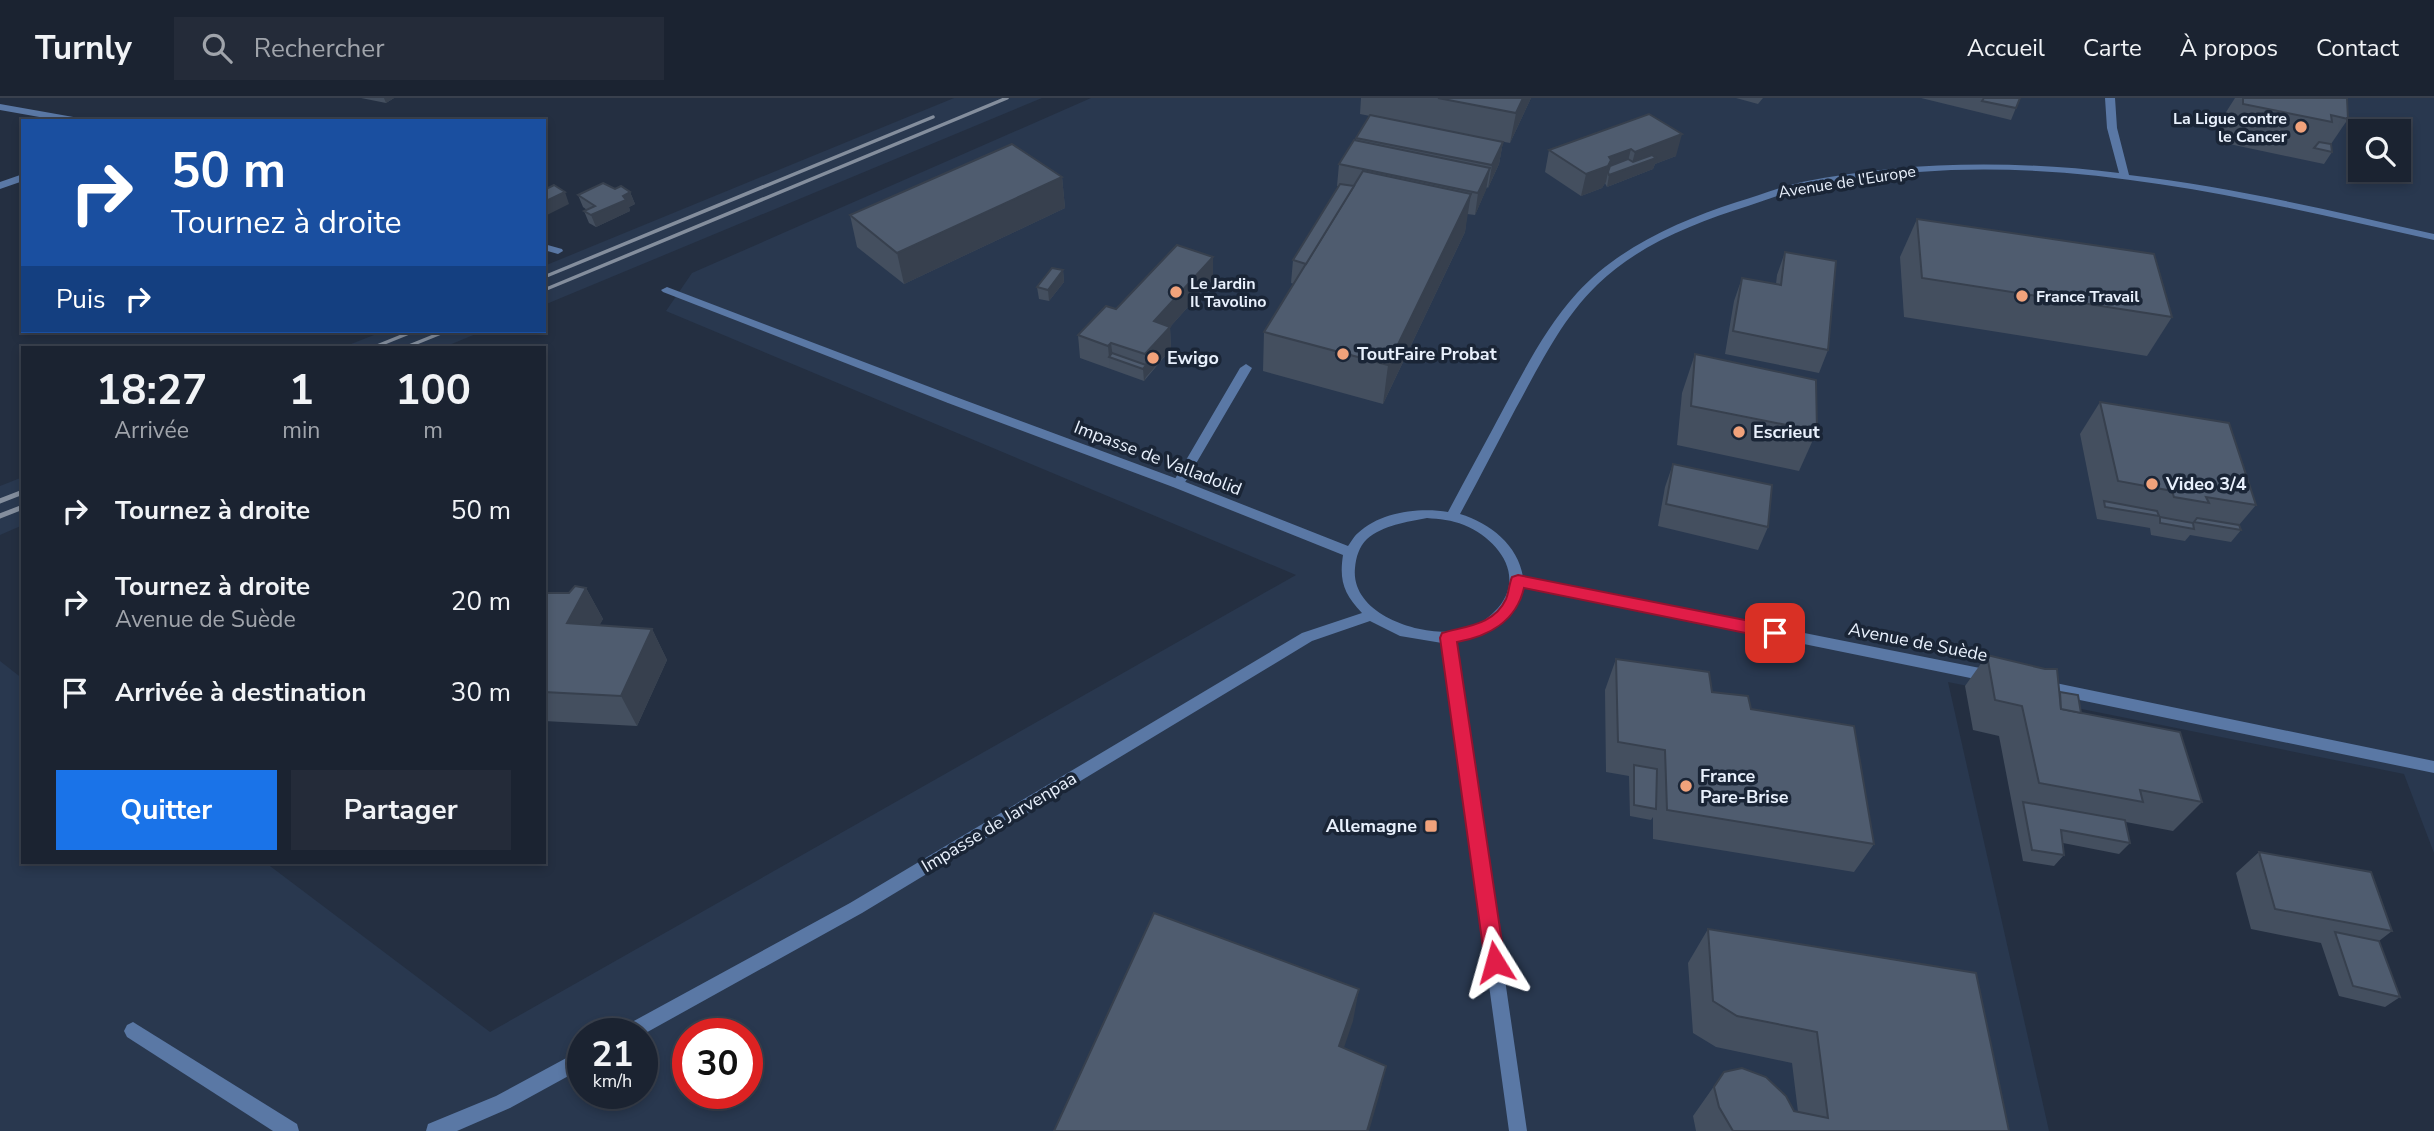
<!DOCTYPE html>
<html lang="fr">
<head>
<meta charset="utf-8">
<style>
	:root { --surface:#1b2331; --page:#242b39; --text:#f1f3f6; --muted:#a0a4ab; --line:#39404d; --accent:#1a73e8 }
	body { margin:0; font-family:"Nunito Sans",sans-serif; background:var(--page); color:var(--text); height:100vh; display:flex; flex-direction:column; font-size:26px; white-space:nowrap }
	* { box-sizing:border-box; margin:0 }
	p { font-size:23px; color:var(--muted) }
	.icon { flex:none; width:38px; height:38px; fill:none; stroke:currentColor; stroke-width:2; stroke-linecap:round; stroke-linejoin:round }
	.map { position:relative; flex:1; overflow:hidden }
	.drawer { position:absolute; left:21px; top:248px; width:525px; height:518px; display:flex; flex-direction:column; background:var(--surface); border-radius:0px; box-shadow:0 4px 10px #0003,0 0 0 2px var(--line) }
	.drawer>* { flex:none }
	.hud { position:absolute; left:21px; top:21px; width:525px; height:214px; border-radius:0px; box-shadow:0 4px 10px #0003,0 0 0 2px var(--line); background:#1a4fa0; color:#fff; overflow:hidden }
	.fabs { position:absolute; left:2348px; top:21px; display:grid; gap:14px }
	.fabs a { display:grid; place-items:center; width:63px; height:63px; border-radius:0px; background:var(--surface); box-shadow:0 4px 10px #0003,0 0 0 2px var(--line); font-size:35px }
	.speed { position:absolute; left:567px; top:920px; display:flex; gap:14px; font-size:35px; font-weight:700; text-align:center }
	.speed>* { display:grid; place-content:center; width:91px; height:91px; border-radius:50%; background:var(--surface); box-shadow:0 4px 10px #0003,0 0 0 2px var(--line); line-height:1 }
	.speed small { font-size:18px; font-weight:400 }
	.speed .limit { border:10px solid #d22; background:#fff; color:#111 }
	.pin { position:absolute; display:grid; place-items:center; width:60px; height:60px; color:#fff; margin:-30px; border-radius:14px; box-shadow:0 4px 10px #0006 }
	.me { position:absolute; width:77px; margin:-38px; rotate:352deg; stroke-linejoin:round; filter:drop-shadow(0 0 5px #0008) }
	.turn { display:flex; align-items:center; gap:24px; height:147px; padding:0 35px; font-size:32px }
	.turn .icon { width:91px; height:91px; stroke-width:2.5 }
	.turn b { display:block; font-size:49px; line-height:60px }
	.then { display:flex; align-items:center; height:66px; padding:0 35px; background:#0003; gap:14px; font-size:26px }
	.eta { display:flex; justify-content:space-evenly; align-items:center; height:119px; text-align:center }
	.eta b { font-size:42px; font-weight:700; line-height:49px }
	.action { display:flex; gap:14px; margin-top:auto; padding:14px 35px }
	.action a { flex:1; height:80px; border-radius:0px; background:var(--accent); color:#fff; font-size:28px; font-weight:700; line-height:80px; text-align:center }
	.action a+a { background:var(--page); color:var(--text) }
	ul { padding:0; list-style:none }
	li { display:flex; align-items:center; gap:21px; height:91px; padding:0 35px }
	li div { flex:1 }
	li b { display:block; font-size:26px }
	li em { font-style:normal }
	header { display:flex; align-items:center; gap:42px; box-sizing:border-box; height:98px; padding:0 35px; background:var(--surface); border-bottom:2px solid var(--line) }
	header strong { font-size:33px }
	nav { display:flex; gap:38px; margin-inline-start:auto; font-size:24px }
	.search { width:490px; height:63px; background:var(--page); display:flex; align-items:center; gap:18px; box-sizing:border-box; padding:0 24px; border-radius:0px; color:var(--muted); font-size:26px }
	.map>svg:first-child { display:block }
	.built { fill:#29384f; fill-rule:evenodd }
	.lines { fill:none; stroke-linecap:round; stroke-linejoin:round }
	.lane { fill:#5a78a5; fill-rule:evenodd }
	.street { fill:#5a78a5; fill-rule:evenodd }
	.rail-far1 { stroke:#848e9d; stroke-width:3.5 }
	.rail { stroke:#848e9d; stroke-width:5 }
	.wall { fill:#444f5f }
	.shaded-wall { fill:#37404e }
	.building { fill:#4f5c6f; stroke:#37404e; stroke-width:2 }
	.route { fill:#e11d48; stroke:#92132f; stroke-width:2 }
	.poi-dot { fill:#f1a27b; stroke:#1a2536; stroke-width:2.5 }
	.labels { text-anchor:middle; stroke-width:7; stroke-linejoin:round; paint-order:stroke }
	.far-poi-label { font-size:16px; font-weight:bold; fill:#e8f0fc; stroke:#1a2536; text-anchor:start }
	.far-street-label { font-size:16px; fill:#e8f0fc; stroke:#1a2536 }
	.poi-label { font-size:18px; font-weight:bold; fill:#e8f0fc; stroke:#1a2536; text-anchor:start }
	.street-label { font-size:18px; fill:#e8f0fc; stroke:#1a2536 }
</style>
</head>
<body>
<header>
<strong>Turnly</strong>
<div class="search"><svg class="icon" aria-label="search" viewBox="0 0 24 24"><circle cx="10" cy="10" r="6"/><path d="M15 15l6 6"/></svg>Rechercher</div>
<nav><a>Accueil</a><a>Carte</a><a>À propos</a><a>Contact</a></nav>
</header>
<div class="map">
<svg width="2434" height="1033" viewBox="0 0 2434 1033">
	<rect width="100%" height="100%" fill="#242f41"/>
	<!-- built -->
	<g class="built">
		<path d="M954,0H1042L544,207V168Z"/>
		<path d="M1091,0H2434V755L2404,676L1948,584L2049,1033H0V563L23,581V765H266L490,934L1296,477L666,213L692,175ZM2361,33H2399V72H2361ZM583,936H642V996H583ZM688,936H747V996H688Z"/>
		<path d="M384,233H483L442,250H341Z"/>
		<path d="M23,379V427L0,437V388Z"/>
	</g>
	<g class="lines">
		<!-- lane -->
		<g class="lane">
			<path d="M667,189L956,299L958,302L956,305H948L663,194L661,192Z"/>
			<path d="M1246,266L1252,270L1184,386L1183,389H1173L1172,386L1240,270Z"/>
			<path d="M133,924L297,1026L299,1033H273L127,939L124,933L127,927Z"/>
		</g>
		<!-- street -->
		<g class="street">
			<path d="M2105,0H2115L2117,30L2129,77C2232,89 2333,113 2434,136V142C2245,100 2047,49 1853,82C1836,84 1819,86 1802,90C1784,95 1766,102 1748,108C1694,125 1638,147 1597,187C1561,222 1540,267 1516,310C1497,346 1479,381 1460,416C1490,425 1518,447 1523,479L1990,572L1995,574L1997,578L1995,582L1990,584L1523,489C1514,520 1487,540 1456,544L1527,1033H1509L1442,545L1400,538L1370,523L1312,543L862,815L642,937L618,936L621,930L850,805L1302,535L1362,515C1344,496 1339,483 1343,457L1173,389L948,305L946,302L948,299H956L1183,383L1348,448C1351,444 1354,438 1358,435C1380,414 1420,409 1448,414C1467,378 1487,342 1506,306C1527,267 1547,228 1577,195C1619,149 1679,123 1737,104C1758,98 1780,89 1802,84C1907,63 2013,62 2119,75L2107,30ZM1427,420C1439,421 1452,422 1464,427C1500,442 1528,481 1494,514C1487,521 1476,529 1467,531C1429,542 1350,519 1355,470C1356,459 1359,449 1367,441C1383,427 1407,424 1427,420Z"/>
			<path d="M0,6L79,20L84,23H62L0,12Z"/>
			<path d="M23,76V83L0,91V84Z"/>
			<path d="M544,146L562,151L563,153L558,156L544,152Z"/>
			<path d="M2041,582L2434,663V675L2041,594L2036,592L2034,588L2036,584Z"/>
			<path d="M583,951V970L510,1010L457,1033H426L428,1026L496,998Z"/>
		</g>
		<!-- rail-far1 -->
		<g class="rail-far1">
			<path d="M544,179L933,19"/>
			<path d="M544,192L1007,0"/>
			<path d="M372,250L414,233"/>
			<path d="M404,250L446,233"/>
		</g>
		<!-- rail -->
		<g class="rail">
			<path d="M0,403L23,394"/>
			<path d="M0,418L23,409"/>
		</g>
	</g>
	<!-- wall -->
	<g class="wall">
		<path d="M361,0H394L386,5Z"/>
		<path d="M1361,0H1531L1510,45L1457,35L1503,44L1499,66L1488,90L1487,89L1475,117L1467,116L1465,134L1383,306L1263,273L1264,234L1294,186L1291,185L1293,162L1339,88H1337L1339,66L1356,43V40L1370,18L1360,16Z"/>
		<path d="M1736,0H1763L1758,6Z"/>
		<path d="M1921,0H2020L2011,22Z"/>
		<path d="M2235,0H2347L2348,21L2331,46L2332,54L2324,66L2220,44L2221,22Z"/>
		<path d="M1649,16L1676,58L1655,66L1653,71L1607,89L1605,85L1602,90L1581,98L1545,74L1549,52Z"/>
		<path d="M1062,79L1065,110L904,186L857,149L850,117Z"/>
		<path d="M615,91L630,94L635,106L629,109L630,113L596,129L589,125L584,113L587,112L583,109L578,97Z"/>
		<path d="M1917,121L2172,219L2147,258L1904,219L1900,159Z"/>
		<path d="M1785,154L1828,252L1819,275L1725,256L1734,203L1742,180L1776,186L1777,177Z"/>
		<path d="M1063,172L1064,184L1049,203L1039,201L1037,189Z"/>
		<path d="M1213,181L1170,229L1171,251L1144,283L1080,260L1078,237L1116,211Z"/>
		<path d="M1695,256L1817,333L1799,373L1677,347L1682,295Z"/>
		<path d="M2100,304L2256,407L2239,427L2241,432L2231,444L2190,437L2185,443L2151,437L2150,430L2097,421L2080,336Z"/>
		<path d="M1673,366L1768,429L1758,452L1658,428L1665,389Z"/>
		<path d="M544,489L548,495H569L586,490L603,521L599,527L652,531L667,562L637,628L544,623Z"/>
		<path d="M1987,557L2060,594L2081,615L2202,704L2173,733L2126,724L2130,745L2119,756L2063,745L2064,757L2054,768L2023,763L1999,638L1973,632L1965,588Z"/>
		<path d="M1616,561L1712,594L1751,611L1874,746L1854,774L1653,741V719L1651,722L1630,718L1629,678L1606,674L1605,592Z"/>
		<path d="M2259,754L2392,833L2379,843L2400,899L2385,909L2339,898L2321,845L2251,831L2236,775Z"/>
		<path d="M1708,831L2009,1033H1696L1693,1018L1724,974L1794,1013L1798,1014L1792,965L1716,949L1693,935L1688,865Z"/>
	</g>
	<!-- shaded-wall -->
	<g class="shaded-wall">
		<path d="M384,0H394L386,5Z"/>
		<path d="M1523,0H1531L1510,45L1516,15Z"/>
		<path d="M1682,36L1676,58L1655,66L1653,71L1607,89L1609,77L1608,74L1606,84L1602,90L1581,98L1586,76L1609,59L1631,51L1626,71L1631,69L1635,54Z"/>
		<path d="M1503,44L1499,66L1488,90L1492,67Z"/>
		<path d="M1490,70L1486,92L1475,117L1478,95Z"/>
		<path d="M1062,79L1065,110L904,186L897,155Z"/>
		<path d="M565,94L569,106L545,118L544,104Z"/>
		<path d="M630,94L635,106L629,109L630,113L596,129L591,117Z"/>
		<path d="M1471,96L1465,134L1383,306L1388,267Z"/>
		<path d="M1213,159V181L1170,229L1171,251L1146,279L1145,256L1154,223Z"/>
		<path d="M1063,172L1064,184L1049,203L1048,192Z"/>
		<path d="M1111,245L1113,260L1109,259L1110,271L1108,248Z"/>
		<path d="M1146,267V279L1144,283L1143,271Z"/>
		<path d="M586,490L603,521L584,556L567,525Z"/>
		<path d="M652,531L667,562L637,628L621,598Z"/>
		<path d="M1359,891L1353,923L1334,979L1339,948Z"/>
		<path d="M1386,968L1379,998L1369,1033H1367Z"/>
	</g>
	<!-- building -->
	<g class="building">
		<path d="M1438,0H1523L1516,15Z"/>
		<path d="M1984,0H2020L2016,10L1982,3Z"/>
		<path d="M2243,0H2347L2348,21L2331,17L2332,24L2243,6Z"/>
		<path d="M1649,16L1682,36L1635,54L1631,51L1609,59L1611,62L1608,68L1586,76L1549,52Z"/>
		<path d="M1370,17L1503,44L1492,67L1356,40Z"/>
		<path d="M1354,42L1490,70L1478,95L1339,66Z"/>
		<path d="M2319,44L2331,46L2332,54L2314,50Z"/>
		<path d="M1012,46L1062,79L897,155L850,117Z"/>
		<path d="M1652,57L1656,60L1609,77L1608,74L1610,68L1628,61L1633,64Z"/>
		<path d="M1363,73L1471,96L1388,267L1264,234Z"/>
		<path d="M603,85L615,91L621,88L630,94L623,98L626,102L591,117L584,113L595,108L578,97Z"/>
		<path d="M1340,86L1354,88L1306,166L1293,162Z"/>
		<path d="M554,87L565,94L544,104V92Z"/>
		<path d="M1917,121L2154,156L2172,219L1922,180Z"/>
		<path d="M1177,147L1213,159L1154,223L1170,229L1145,256L1111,245L1108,248L1078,237L1106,208L1116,211Z"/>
		<path d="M1785,154L1836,163L1828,252L1733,233L1742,180L1781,187Z"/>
		<path d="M1052,170L1063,172L1048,192L1037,189Z"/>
		<path d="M1112,255L1146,267L1143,271L1109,259Z"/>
		<path d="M1695,256L1816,282L1817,333L1691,308Z"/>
		<path d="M2100,304L2229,325L2256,407L2206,399L2209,405L2174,399L2172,393L2118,383Z"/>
		<path d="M1673,366L1772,387L1768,429L1666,406Z"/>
		<path d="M2104,403L2157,413L2159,418L2105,409Z"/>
		<path d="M2160,419L2193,425L2194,431L2160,425Z"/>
		<path d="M2197,420L2239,427L2241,432L2194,424Z"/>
		<path d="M575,488L586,490L567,525L652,531L621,598L544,594V495H569Z"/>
		<path d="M1987,557L2045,571H2057L2061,611L2180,634L2202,704L2140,692L2143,704L2039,685L2022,608L1995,602Z"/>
		<path d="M1616,561L1709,574L1712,594L1748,598L1751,611L1854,628L1874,746L1667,712L1665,652L1618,644Z"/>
		<path d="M2060,594L2078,597L2081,615L2061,611Z"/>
		<path d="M1634,667L1657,671L1656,711L1634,707Z"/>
		<path d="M2023,704L2125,722L2130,745L2061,732L2064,757L2032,752Z"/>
		<path d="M2259,754L2371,774L2392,833L2275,811Z"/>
		<path d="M1154,815L1359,891L1339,948L1386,968L1367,1033H1054Z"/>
		<path d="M1708,831L1976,875L2009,1033H1733L1719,1009L1714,989L1724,974L1742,970L1766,979L1786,998L1794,1013L1828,1020L1817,934L1737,918L1713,903Z"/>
		<path d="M2335,834L2379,843L2400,899L2353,888Z"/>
	</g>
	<!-- route -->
	<path class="route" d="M1518,477L1775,528L1783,535L1775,541L1524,490C1516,524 1489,538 1457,544L1505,864L1502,870L1495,873L1488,870L1485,864L1440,540L1442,535C1466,528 1494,527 1506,501C1509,494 1509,486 1512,479Z"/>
	<!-- markers -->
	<g class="poi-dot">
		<circle cx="2301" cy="29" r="7"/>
		<circle cx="1176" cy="194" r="7"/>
		<circle cx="2022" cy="198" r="7"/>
		<circle cx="1343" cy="256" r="7"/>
		<circle cx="1153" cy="260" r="7"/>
		<circle cx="1739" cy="334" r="7"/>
		<circle cx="2152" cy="386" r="7"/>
		<circle cx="1686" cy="688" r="7"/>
		<rect x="1424" y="721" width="14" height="14" rx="3.5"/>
	</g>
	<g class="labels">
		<!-- far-poi labels -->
		<g class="far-poi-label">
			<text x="2287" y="26" text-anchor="end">La Ligue contre<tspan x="2287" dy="18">le Cancer</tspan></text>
			<text x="1190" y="191">Le Jardin<tspan x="1190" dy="18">Il Tavolino</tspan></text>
			<text x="2036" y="204">France Travail</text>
		</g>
		<!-- far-street labels -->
		<g class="far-street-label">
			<text transform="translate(1847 83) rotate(-9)" y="6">Avenue de l'Europe</text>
		</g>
		<!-- poi labels -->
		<g class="poi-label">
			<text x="1357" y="262">ToutFaire Probat</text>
			<text x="1167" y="266">Ewigo</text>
			<text x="1753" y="340">Escrieut</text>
			<text x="2166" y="392">Video 3/4</text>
			<text x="1700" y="684">France<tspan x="1700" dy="21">Pare-Brise</tspan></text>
			<text x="1417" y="734" text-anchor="end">Allemagne</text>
		</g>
		<!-- street labels -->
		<g class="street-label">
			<text transform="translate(1158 360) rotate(21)" y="6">Impasse de Valladolid</text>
			<text transform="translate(1918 544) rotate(11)" y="6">Avenue de Suède</text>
			<text transform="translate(999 724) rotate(-31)" y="6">Impasse de Jarvenpaa</text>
		</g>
	</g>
</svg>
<div class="fabs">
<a><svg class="icon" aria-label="search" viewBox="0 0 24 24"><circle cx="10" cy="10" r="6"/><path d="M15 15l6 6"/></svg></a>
</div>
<div class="speed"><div>21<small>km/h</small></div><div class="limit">30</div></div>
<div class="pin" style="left:1775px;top:535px;background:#d93025"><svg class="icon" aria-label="arrive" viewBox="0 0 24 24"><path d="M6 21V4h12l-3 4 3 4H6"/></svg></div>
<svg class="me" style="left:1495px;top:864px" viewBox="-20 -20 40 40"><path d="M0-17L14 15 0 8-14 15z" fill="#e11d48" stroke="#fff" stroke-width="4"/></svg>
<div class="hud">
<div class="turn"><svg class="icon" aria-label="right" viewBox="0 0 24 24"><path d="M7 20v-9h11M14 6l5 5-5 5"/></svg><div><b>50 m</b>Tournez à droite</div></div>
<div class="then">Puis<svg class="icon" aria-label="right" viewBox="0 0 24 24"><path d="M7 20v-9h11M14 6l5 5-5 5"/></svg></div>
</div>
<section class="drawer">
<div class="eta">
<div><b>18:27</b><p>Arrivée</p></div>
<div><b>1</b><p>min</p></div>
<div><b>100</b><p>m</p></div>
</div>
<ul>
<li><svg class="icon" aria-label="right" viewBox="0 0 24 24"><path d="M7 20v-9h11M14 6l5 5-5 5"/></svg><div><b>Tournez à droite</b></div><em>50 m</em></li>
<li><svg class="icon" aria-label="right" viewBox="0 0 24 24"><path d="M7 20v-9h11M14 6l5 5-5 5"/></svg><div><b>Tournez à droite</b><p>Avenue de Suède</p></div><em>20 m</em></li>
<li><svg class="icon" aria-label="arrive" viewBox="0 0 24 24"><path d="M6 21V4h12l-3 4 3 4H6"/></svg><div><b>Arrivée à destination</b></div><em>30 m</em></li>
</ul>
<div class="action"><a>Quitter</a><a>Partager</a></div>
</section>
</div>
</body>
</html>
